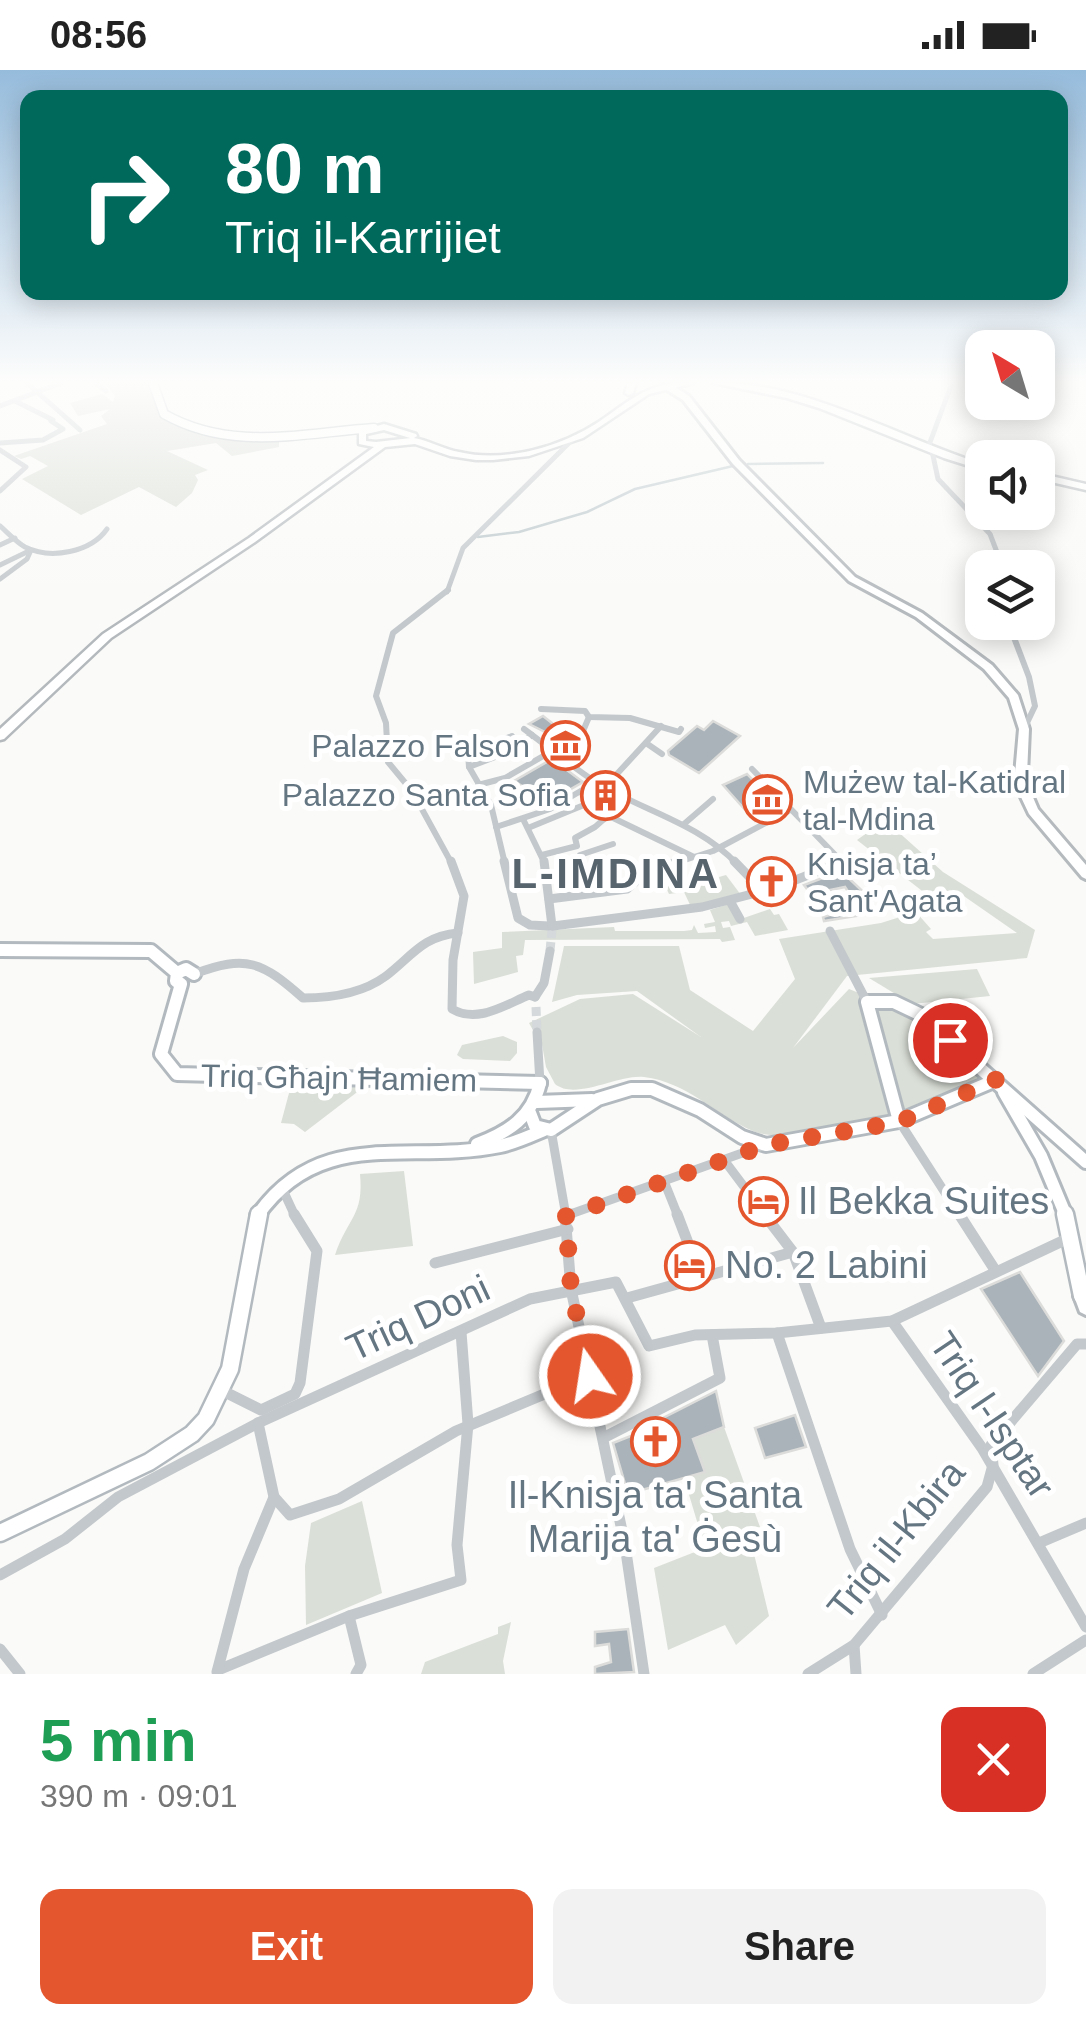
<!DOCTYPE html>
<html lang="en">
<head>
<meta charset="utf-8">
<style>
	:root { --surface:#fff; --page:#f2f2f2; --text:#222; --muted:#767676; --accent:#e4572e }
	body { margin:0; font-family:Arial,sans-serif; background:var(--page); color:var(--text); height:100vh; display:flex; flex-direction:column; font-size:38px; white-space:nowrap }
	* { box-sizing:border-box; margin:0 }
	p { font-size:32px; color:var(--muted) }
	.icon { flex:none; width:55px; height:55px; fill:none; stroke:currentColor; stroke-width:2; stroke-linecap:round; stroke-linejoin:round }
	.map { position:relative; height:1604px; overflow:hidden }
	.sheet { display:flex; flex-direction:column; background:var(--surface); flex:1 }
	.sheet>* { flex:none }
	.hud { position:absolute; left:20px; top:20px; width:1048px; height:210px; border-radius:20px; box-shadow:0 5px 25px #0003; background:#00695c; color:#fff; overflow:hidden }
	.needle { width:65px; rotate:322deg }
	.controls { position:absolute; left:965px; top:260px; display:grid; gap:20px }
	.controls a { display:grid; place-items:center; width:90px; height:90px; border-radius:20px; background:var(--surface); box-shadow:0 5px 25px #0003; font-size:50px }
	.pin { position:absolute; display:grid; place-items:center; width:85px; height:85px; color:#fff; margin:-42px; border:5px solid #fff; border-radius:50%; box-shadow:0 2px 10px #0007 }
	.me { position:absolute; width:110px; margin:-55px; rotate:347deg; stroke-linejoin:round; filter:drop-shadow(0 0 8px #0008) }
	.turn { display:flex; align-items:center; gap:35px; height:210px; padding:0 40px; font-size:45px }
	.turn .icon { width:130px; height:130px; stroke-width:2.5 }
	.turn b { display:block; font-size:70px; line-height:85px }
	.round { display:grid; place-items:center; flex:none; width:105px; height:105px; border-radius:20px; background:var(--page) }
	.headline { display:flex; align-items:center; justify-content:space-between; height:170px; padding:0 40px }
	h1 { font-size:60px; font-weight:600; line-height:75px; color:#1e9e55 }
	.primary-button { display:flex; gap:20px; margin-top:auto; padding:20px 40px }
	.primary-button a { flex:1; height:115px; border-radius:20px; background:var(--accent); color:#fff; font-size:40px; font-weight:600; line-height:115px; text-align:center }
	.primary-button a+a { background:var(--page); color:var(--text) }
	.status { display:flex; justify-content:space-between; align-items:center; height:70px; padding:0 50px; background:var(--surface); direction:ltr }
	.status svg { height:28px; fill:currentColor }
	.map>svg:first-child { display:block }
	.green { fill:#dadfd7 }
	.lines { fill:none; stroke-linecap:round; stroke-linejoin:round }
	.stream { stroke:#bbc7cb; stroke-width:2.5 }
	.building { fill:#aab3b9; stroke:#dcdcda; stroke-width:2.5 }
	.street-tunnel { stroke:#d5d9db; stroke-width:9; stroke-dasharray:9 4; stroke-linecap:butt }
	.secondary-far2-casing { stroke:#b3babf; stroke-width:11 }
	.secondary-far1-casing { stroke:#b3babf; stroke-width:18 }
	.secondary-casing { stroke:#b3babf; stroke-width:21 }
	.primary-casing { stroke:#b5babe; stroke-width:6 }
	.highway-casing { stroke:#b4b9bd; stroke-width:5 }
	.street-far3 { stroke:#c3c8cc; stroke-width:5 }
	.street-far2 { stroke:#c3c8cc; stroke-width:6 }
	.street-far1 { stroke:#c3c8cc; stroke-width:9 }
	.street { stroke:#c3c8cc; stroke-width:11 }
	.secondary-far2 { stroke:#fff; stroke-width:8 }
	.secondary-far1 { stroke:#fff; stroke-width:12 }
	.secondary { stroke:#fff; stroke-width:16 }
	.primary { fill:#fff; fill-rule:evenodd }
	.highway { fill:#fff; fill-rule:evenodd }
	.route { stroke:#e4572e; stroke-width:18; stroke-dasharray:0 32.4 }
	.labels { text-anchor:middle; stroke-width:10; stroke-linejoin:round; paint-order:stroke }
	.poi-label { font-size:32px; fill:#657683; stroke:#fff; text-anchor:end }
	.street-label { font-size:32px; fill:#657683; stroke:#fff }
	.near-poi-label { font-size:38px; fill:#657683; stroke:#fff; text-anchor:start }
	.near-street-label { font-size:38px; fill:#657683; stroke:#fff }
	.district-label { font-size:42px; font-weight:bold; letter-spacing:2.5px; fill:#57646e; stroke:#fff }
</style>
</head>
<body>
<div class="status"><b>08:56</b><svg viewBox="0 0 49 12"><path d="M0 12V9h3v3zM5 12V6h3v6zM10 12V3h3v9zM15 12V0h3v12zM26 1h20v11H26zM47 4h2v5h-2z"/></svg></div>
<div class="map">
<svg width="1086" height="1604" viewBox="0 0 1086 1604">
	<rect width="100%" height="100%" fill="#fafaf8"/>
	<!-- green -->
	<g class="green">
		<path d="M105,313H148L158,342L197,364L273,369L279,371V377L232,386L216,373L167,381L208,400L195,405L198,410L192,423L176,437L139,417L81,445L22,409L48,396L30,386L21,389L14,386L107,354L101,346L110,339L78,346L70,333L102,324L113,332L115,326Z"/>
		<path d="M885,750L943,802L1035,860L1027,888L847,906L793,978L849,919L916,946L991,1009C943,1027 800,1081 753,1061C714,1044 687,1012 644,1007C618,1004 576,1031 555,1014L546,997L540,963L534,962L529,953L580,929L633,924L701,967L637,921L577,925L552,932L564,876H679L690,920L753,961L795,909L779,869L881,853L916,842L931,859L926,862L933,869L1017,863L958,822L926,824L857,770Z"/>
		<path d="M675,805L679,811L698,807L703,816L720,812L719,807L726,805L741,825L692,839L684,822L669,824L662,809Z"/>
		<path d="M729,834L738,850L770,839L774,845L779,844L788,860L755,866L747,852L731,856L729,851L721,852L723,858L730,857L735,870L722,872L720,869L525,870L523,885L516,886L518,902L474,914L473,882L502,878V862L614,857L615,861H684L692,860L694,855L698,863L716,862L715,856L705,858L704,854L715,852L710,840Z"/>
		<path d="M977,899L990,926L912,934L869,908Z"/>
		<path d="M503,966L517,972V983L510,991L463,989L457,985L462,975Z"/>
		<path d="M292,1012L369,1013L305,1062L294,1054L281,1053Z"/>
		<path d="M404,1101L413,1176L335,1185C348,1147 364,1146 360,1104Z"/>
		<path d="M724,1357L760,1457L748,1459L769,1546L736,1575L725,1555L668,1580L654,1498L705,1478L684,1408L705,1402L693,1369Z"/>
		<path d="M362,1431L382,1523L306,1555L305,1496L311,1453Z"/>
		<path d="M511,1552L503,1591L505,1604H421L425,1592L498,1564V1557Z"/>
	</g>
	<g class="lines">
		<!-- stream -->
		<g class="stream">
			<path d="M748,394L823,393"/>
			<path d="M478,467L519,462L587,442L635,419L733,396"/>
		</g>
	</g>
	<!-- building -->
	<g class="building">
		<path d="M543,646L557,657L555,659L574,664L564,681L556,674L561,670L529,654Z"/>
		<path d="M713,651L740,666L699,703L669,685L668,681L697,656L704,660Z"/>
		<path d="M552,689L583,712L548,732L514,711Z"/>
		<path d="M747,704L780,738L755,751L723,715Z"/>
		<path d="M841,801L873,831L868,834L874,843L824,851L823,847L858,836L845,817L811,824L804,815Z"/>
		<path d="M1020,1202L1064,1271L1038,1306L981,1219Z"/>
		<path d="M716,1321L724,1357L693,1369L705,1402L628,1424L613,1373L656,1356L657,1351Z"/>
		<path d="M795,1345L806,1377L765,1388L755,1358Z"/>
		<path d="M628,1559L634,1602L595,1604V1597L611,1592L609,1574L595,1576V1562Z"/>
	</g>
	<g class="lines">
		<!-- street-tunnel -->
		<g class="street-tunnel">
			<path d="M550,881L552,860"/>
			<path d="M536,937L537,962"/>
		</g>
		<defs>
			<path id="secondary-far2" d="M153,313L164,344C231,382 301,363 374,358"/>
			<g id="secondary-far1">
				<path d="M0,880L151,881L177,903L176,911L181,914L161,984L177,1004L540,1013"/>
				<path d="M177,903L186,899L194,904"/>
				<path d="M1004,1022L1041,1086L1066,1146"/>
				<path d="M537,1032L592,1030"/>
				<path d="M530,1043L535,1056L551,1060L598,1029L631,1019H652L700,1040L742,1067L766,1075L899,1051L996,1010"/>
				<path d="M899,1051L867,932H894L919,944L1086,1092"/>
				<path d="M477,1074C509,1062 532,1047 540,1013"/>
				<path d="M257,1146C321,1055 408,1095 500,1076C515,1073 530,1066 544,1060"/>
			</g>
			<g id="secondary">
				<path d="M1065,1144L1082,1226"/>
				<path d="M0,1463L149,1392L192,1364L206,1349L230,1299L259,1144"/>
			</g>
			<g id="primary">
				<path d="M667,316H673L689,326L739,390L855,507L922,543L992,595L1018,625L1029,659L1027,705L1032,725L1038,739L1086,795V809L1082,807L1029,744L1020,725L1015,705L1019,659L1009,628L984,599L916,547L849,511L733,394L683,330L667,320Z"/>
				<path d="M1086,1210V1245L1080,1242L1074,1226L1080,1212Z"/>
			</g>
			<g id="highway">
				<path d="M628,313H636L633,323L629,325L625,323Z"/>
				<path d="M674,313H694L649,324L583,368L529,386L493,390H476L450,386L415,374L385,377L255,472L111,568L4,669L0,670V659L103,564L249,468L374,377L359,374V361L384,354L416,364L417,366L414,368C430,371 443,379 459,382C505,393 561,377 600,351C625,334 643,317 674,313ZM384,360L410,368H411L376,372L366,371V364Z"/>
				<path d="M713,313C801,310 898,367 982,394V400L944,388L819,338L787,328Z"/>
				<path d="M1038,403L1086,414V420L1038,409Z"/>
			</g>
		</defs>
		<!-- secondary-far2 casing -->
		<use href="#secondary-far2" class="secondary-far2-casing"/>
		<!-- secondary-far1 casing -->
		<use href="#secondary-far1" class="secondary-far1-casing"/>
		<!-- secondary casing -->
		<use href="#secondary" class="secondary-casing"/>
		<!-- primary casing -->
		<use href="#primary" class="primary-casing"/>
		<!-- highway casing -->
		<use href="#highway" class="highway-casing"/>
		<!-- street-far3 -->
		<g class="street-far3">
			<path d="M27,313L80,360"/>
			<path d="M96,313L106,321"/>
			<path d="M1038,316L1042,319"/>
			<path d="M15,331L53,350"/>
			<path d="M0,336L61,313"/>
			<path d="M0,373L43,370L63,359L51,351"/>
			<path d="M929,375L952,313"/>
			<path d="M0,380L26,397L0,421"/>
			<path d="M932,381L938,409L990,464L1003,498"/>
			<path d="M0,456C8,463 16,472 25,477C51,490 91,482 107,459"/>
			<path d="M0,475L15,468"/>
			<path d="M0,495L31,480"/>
			<path d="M0,509L27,489L31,480"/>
			<path d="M447,522L463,478L574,368"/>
		</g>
		<!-- street-far2 -->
		<g class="street-far2">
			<path d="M448,520L393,563L376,626L386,653L388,692L412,721L452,794"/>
			<path d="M1008,552L1029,607L1035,636L1024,659"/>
			<path d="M541,639L585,641L589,647L630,648L679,662L681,659"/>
			<path d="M524,659C547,676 570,695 594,711C642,741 697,752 737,794"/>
			<path d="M646,673L662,684"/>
			<path d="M566,689L581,676L577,675L589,647"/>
			<path d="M469,697L508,682L532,665"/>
			<path d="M752,699L844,794"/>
			<path d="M478,715L505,708L552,681"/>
			<path d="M605,717L661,656"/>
			<path d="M609,746L694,787"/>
			<path d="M523,749L545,794"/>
			<path d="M684,754L713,729"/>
			<path d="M496,757L550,739L596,712"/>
			<path d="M528,758L601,728"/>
			<path d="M542,785L577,776L575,768L595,757L628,728"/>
			<path d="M580,785L613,774"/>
			<path d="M505,794L491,735L469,697L468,684L512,666"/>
			<path d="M672,794L713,781L790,740"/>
		</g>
		<!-- street-far1 -->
		<g class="street-far1">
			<path d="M451,791L464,826L453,890L452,939C477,954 505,935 529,925L535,927"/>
			<path d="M504,791L518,848L530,855L549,856"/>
			<path d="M544,791L552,856"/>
			<path d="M734,791L764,822"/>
			<path d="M549,829L627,819L648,801L680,791"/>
			<path d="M730,831L740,849"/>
			<path d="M553,856L702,837L775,818L844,791"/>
			<path d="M830,861L867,932"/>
			<path d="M194,904C247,884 262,892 303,928C331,928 363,923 386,906C412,886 423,866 458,863"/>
			<path d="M535,927L544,913L550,881"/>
			<path d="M537,962L540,1013"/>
			<path d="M899,1051L960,1146"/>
			<path d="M551,1060L566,1146"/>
			<path d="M724,1090L766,1146"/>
			<path d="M664,1111L678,1146"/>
			<path d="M282,1118L295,1146"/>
			<path d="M565,1146L762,1076"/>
		</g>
		<!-- street -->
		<g class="street">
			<path d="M565,1144L571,1219L625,1475L644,1604"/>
			<path d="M677,1144L701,1207"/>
			<path d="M764,1144L793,1182L821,1258"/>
			<path d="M959,1144L995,1200"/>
			<path d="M565,1146L571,1144"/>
			<path d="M435,1193L568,1159"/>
			<path d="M627,1228L793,1182"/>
			<path d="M892,1251L982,1378L1086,1557"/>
			<path d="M777,1263L850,1479L882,1545"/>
			<path d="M223,1321L261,1340L295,1324L300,1313L317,1181L294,1144"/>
			<path d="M603,1368L720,1308L712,1265"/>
			<path d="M274,1427L290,1445L339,1429L456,1361L590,1305"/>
			<path d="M1039,1473L1086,1453"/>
			<path d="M0,1505L65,1469L118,1427L258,1353L530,1229L616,1212L649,1276L695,1265L777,1263L892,1251L1069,1168"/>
			<path d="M349,1546L361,1595L356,1604"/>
			<path d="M854,1575L856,1604"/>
			<path d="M0,1579L20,1604"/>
			<path d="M218,1600L349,1546L461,1510L457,1475L468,1354L461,1262"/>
			<path d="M217,1602L244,1499L274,1427L258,1353"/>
			<path d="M808,1604L854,1575L987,1417L993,1395L991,1375L1077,1274H1086"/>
			<path d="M1033,1604L1086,1570"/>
		</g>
		<!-- secondary-far2 -->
		<use href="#secondary-far2" class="secondary-far2"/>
		<!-- secondary-far1 -->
		<use href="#secondary-far1" class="secondary-far1"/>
		<!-- secondary -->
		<use href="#secondary" class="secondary"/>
		<!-- primary -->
		<use href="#primary" class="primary"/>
		<!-- highway -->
		<use href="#highway" class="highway"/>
	</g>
	<!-- sky -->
	<linearGradient id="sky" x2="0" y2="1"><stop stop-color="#96bcdc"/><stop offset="0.58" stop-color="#fdfdfc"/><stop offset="1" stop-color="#fdfdfc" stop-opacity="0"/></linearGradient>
	<rect width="1086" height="537" fill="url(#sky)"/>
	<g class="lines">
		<!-- route -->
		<path class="route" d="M590,1306L571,1219L566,1146L766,1075L899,1052L996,1010L950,970"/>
	</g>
	<!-- icons -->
	<defs>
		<symbol id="museum-ring" viewBox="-11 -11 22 22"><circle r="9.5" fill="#fff" stroke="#e4572e" stroke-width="1.5"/><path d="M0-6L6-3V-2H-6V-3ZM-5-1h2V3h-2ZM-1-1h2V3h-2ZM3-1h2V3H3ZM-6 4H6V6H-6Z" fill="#e4572e"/></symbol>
		<symbol id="building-ring" viewBox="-11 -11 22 22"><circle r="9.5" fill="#fff" stroke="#e4572e" stroke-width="1.5"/><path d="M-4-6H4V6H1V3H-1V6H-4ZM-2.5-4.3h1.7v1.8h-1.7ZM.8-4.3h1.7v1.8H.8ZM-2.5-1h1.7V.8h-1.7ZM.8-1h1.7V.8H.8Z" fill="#e4572e"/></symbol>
		<symbol id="church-ring" viewBox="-11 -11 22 22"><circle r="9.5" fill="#fff" stroke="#e4572e" stroke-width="1.5"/><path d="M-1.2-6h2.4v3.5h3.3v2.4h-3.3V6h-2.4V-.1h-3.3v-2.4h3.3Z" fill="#e4572e"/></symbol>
		<symbol id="hotel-ring" viewBox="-11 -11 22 22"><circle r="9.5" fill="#fff" stroke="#e4572e" stroke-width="1.5"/><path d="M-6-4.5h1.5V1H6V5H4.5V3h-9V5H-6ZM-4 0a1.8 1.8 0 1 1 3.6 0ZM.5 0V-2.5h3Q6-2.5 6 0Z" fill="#e4572e"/></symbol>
	</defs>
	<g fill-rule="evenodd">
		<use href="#museum-ring" x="538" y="648" width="55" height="55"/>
		<use href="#building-ring" x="578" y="698" width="55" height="55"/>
		<use href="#museum-ring" x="740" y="702" width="55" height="55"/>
		<use href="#church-ring" x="744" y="784" width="55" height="55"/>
		<use href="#hotel-ring" x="736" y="1104" width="55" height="55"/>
		<use href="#hotel-ring" x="662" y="1168" width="55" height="55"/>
		<use href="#church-ring" x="628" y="1344" width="55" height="55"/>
	</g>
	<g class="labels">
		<!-- poi labels -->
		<g class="poi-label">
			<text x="530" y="687">Palazzo Falson</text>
			<text x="803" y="723" text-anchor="start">Mużew tal-Katidral<tspan x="803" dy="37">tal-Mdina</tspan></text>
			<text x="570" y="736">Palazzo Santa Sofia</text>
			<text x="807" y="805" text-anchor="start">Knisja ta’<tspan x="807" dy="37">Sant'Agata</tspan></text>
		</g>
		<!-- street labels -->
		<g class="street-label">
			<text transform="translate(339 1008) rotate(1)" y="11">Triq Għajn Ħamiem</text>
		</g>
		<!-- near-poi labels -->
		<g class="near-poi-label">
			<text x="798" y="1144">Il Bekka Suites</text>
			<text x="725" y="1208">No. 2 Labini</text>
			<text x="655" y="1438" text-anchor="middle">Il-Knisja ta' Santa<tspan x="655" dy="44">Marija ta' Ġesù</tspan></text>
		</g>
		<!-- near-street labels -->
		<g class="near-street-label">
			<text transform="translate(418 1248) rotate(-25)" y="13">Triq Doni</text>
			<text transform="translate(992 1345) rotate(56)" y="13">Triq l-Isptar</text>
			<text transform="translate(896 1470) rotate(-51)" y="13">Triq il-Kbira</text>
		</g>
		<!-- district labels -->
		<g class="district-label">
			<text x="616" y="818">L-IMDINA</text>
		</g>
	</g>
</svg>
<div class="controls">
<a><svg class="needle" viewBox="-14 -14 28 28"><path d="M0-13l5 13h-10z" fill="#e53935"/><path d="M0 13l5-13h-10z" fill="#767676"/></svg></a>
<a><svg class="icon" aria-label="sound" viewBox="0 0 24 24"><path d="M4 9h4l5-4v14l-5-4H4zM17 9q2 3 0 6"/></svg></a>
<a><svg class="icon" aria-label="layers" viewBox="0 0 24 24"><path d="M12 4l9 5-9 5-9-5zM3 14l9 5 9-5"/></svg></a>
</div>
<div class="pin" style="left:950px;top:970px;background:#d93025"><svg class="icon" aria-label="arrive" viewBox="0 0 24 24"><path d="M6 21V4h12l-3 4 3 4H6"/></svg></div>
<svg class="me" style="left:590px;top:1306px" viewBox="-20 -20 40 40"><circle r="17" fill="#e4572e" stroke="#fff" stroke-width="3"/><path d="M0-11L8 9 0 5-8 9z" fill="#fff"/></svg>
<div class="hud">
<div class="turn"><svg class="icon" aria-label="right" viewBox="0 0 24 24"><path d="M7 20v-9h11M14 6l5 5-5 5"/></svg><div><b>80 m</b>Triq il-Karrijiet</div></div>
</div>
</div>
<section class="sheet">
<div class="headline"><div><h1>5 min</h1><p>390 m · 09:01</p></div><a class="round" style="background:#d93025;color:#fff"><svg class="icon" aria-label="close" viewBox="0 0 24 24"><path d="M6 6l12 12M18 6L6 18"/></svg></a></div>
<div class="primary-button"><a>Exit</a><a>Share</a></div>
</section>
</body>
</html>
